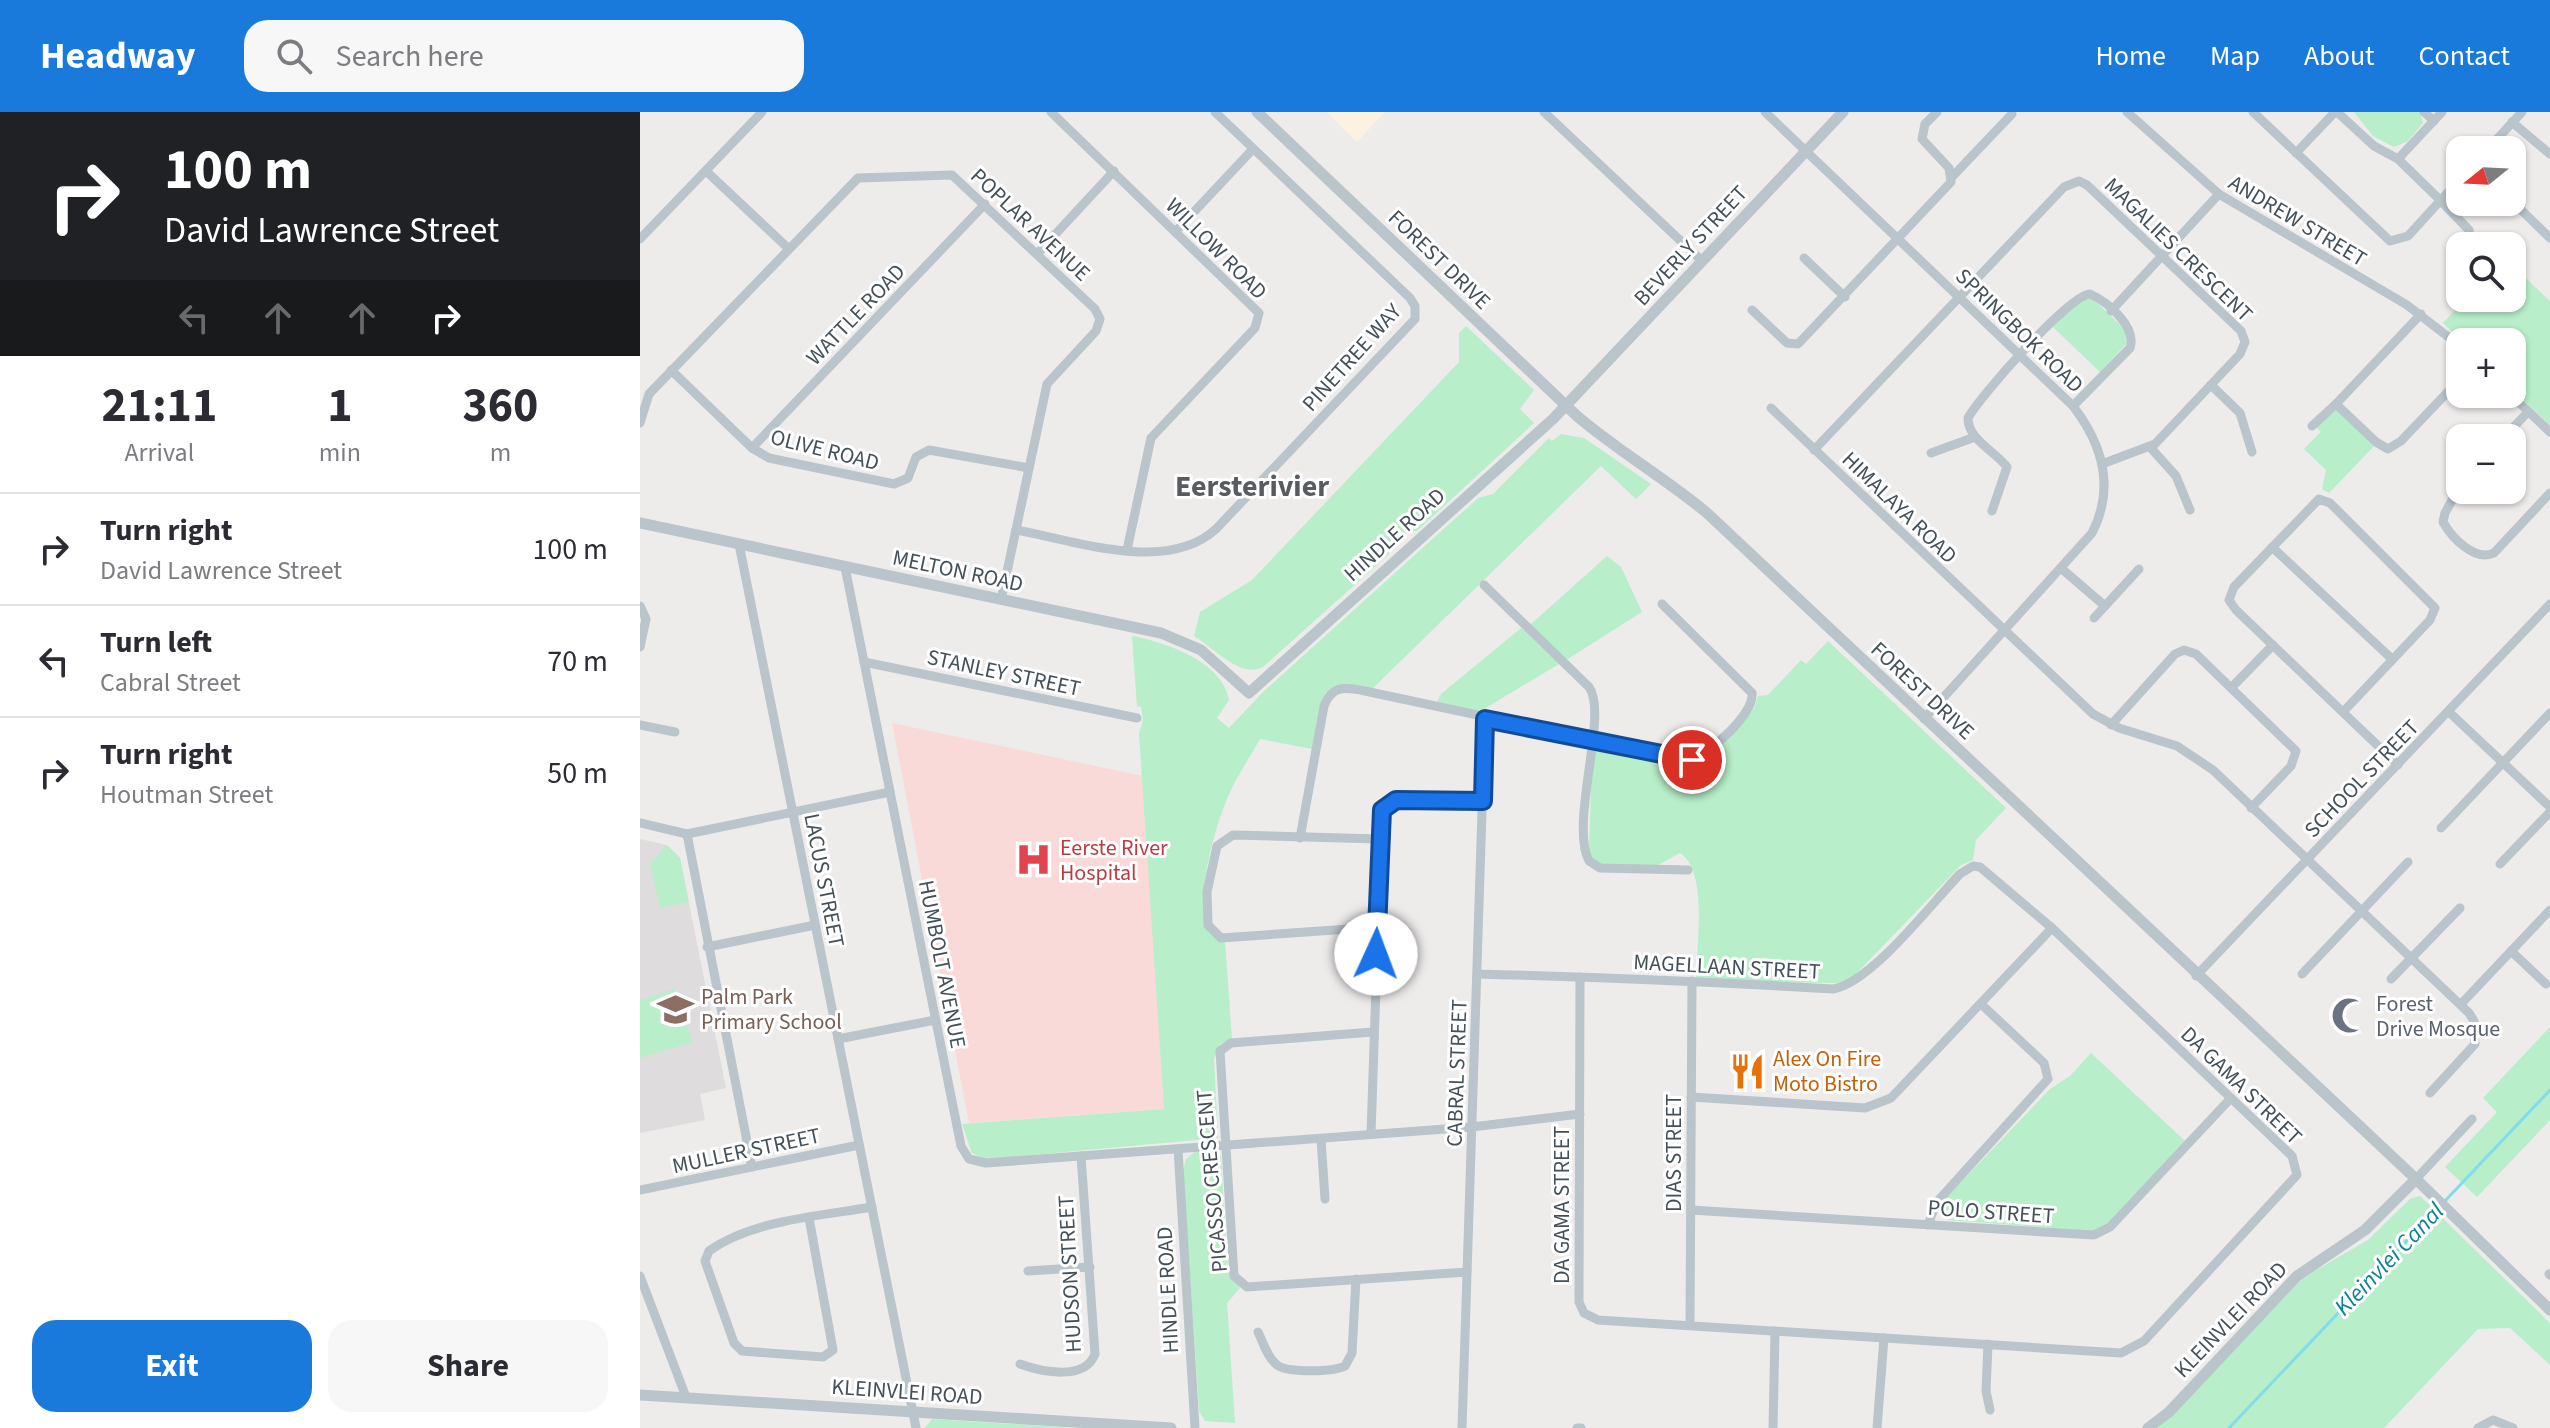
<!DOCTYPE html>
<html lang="en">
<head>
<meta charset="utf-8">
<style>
	:root { --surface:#fff; --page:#f7f7f7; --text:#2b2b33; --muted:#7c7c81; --line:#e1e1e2; --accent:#197adb }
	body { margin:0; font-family:"Source Sans 3",sans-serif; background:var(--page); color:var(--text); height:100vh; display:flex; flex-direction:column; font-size:30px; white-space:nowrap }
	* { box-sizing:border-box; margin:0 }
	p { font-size:26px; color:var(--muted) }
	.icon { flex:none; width:44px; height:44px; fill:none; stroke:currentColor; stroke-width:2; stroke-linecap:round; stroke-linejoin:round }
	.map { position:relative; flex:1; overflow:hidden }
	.details { display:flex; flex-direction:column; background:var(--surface); width:640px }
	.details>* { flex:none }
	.top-card { background:#202124; color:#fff; overflow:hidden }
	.needle { width:52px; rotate:252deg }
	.fabs { position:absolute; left:1806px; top:24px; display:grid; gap:16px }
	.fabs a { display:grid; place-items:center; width:80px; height:80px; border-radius:16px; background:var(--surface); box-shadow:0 2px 6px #0004; font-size:40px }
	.pin { position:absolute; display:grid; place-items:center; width:68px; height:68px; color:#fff; margin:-34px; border:4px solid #fff; border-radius:50%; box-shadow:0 2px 8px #0007 }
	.me { position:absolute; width:88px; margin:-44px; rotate:2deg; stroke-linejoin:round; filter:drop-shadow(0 0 6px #0008) }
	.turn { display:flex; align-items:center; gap:28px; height:168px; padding:0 32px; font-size:36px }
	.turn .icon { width:104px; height:104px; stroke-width:2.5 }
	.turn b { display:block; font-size:56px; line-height:68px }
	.lanes { display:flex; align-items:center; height:76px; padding:0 32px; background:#0003; justify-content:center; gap:40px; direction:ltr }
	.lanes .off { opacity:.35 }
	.eta { display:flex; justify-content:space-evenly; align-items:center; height:136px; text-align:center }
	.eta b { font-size:48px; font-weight:700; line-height:56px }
	.action { display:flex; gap:16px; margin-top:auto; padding:16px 32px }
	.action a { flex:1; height:92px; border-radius:24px; background:var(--accent); color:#fff; font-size:32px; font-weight:700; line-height:92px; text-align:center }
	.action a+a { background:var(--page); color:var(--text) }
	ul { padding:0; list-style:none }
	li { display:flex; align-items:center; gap:24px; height:112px; padding:0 32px; border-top:2px solid var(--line) }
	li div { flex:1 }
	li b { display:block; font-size:30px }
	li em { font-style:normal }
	header { display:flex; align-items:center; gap:48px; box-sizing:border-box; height:112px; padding:0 40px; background:var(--accent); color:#fff }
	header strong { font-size:38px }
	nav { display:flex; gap:44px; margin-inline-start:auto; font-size:28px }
	.search { width:560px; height:72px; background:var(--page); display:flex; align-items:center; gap:20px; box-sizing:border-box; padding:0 28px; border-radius:24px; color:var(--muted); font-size:30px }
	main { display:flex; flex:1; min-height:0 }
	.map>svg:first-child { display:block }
	.commercial { fill:#fbf2e2 }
	.education { fill:#dfdcdd }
	.medical { fill:#fadad9 }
	.green { fill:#b8eec9 }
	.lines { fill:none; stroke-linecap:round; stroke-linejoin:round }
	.stream { stroke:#84dceb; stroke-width:3 }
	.minor { stroke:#b9c4cb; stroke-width:9 }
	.tertiary { stroke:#b9c4cb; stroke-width:11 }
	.route-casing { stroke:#114b97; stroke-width:20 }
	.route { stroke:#1a73e8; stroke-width:14 }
	.labels { text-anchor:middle; stroke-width:6; stroke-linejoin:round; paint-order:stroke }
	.street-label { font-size:22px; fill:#445058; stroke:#fff }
	.health-label { font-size:22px; fill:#be3a42; stroke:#fff; text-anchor:start }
	.education-label { font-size:22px; fill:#785e54; stroke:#fff; text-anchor:start }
	.worship-label { font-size:22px; fill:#5b616d; stroke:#fff; text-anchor:start }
	.food-label { font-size:22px; fill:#c56008; stroke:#fff; text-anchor:start }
	.water-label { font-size:24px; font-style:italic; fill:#0c8294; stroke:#fff }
	.district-label { font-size:30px; font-weight:bold; fill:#585c60; stroke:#fff }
</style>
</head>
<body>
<header>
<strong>Headway</strong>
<div class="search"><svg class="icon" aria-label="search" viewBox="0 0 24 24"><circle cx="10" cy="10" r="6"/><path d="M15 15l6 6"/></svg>Search here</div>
<nav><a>Home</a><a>Map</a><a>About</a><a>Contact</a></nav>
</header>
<main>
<section class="details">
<div class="top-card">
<div class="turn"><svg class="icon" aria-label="right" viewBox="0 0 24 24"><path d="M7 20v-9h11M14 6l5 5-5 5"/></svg><div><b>100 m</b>David Lawrence Street</div></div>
<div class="lanes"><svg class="icon off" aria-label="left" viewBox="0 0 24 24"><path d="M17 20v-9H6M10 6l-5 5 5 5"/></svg><svg class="icon off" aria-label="ahead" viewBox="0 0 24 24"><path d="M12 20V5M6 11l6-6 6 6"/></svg><svg class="icon off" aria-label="ahead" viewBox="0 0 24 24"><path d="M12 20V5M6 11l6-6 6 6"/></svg><svg class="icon" aria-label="right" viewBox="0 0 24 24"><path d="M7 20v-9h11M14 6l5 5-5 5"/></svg></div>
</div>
<div class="eta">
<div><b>21:11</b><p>Arrival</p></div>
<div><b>1</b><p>min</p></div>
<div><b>360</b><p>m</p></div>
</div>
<ul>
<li><svg class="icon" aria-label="right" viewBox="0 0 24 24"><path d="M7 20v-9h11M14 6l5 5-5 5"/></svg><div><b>Turn right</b><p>David Lawrence Street</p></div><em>100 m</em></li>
<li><svg class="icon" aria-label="left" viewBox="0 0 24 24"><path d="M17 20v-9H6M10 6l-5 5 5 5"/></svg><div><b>Turn left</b><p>Cabral Street</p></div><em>70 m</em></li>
<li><svg class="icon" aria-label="right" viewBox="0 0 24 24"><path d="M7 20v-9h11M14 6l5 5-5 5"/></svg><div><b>Turn right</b><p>Houtman Street</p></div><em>50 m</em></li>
</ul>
<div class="action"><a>Exit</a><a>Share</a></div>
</section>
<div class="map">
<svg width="1910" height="1316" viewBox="0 0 1910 1316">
	<rect width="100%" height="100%" fill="#eeebeb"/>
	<!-- commercial -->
	<path class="commercial" d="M686,0H745L717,30Z"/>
	<!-- education -->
	<path class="education" d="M0,727L27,733L40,746L86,976L60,982L65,1008L0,1021Z"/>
	<!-- medical -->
	<path class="medical" d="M252,611L503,664L524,997L329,1011Z"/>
	<!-- green -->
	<g class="green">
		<path d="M1714,0H1780L1783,11L1768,29L1754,35L1733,24Z"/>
		<path d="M1872,153L1910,189V313L1872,277V230H1823L1803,211L1826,186H1872Z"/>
		<path d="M1446,185L1456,190L1487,219L1486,232L1460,260L1413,215L1438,188Z"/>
		<path d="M826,214L894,278L880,297L894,311L778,418L767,422L754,417L749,422L753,434L748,443L623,555C601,567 574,536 554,524L560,500L612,468L819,250V221Z"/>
		<path d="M1693,298L1698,299L1734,334L1689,381L1682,377L1686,358L1664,337L1681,320L1675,314Z"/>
		<path d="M921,322L944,326L1011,372L996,387L961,354L733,576C673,565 682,587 672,637L620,627C609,647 595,667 587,687C575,715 542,822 585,830L592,927L580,932L574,947L578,1026L361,1046L345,1047L332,1041L322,1012L524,997L499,622L503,608L501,594L497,595L492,524C524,530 583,549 589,588L577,606L589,616L623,580L838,386L853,382L909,326L912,329Z"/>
		<path d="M967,444L981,455L1002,500L926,548L890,513Z"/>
		<path d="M881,516L919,552L839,600L797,590L801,582Z"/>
		<path d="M1188,529L1366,696L1336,728L1333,748L1321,753L1212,866L1197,871L1056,869C1056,837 1069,759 1040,741L1016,754L964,753L953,749L949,738L952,645L957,638L966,634L1057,651L1074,641L1114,596L1118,584L1128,583L1161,548L1166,552Z"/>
		<path d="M27,733L40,746L49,790L20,796L10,752Z"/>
		<path d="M35,877L52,930L0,946V888Z"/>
		<path d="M1910,915V1008L1837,1085L1805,1055L1857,1000L1843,986Z"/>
		<path d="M1451,941L1545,1029L1466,1113L1452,1119L1308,1108L1302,1098L1305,1087L1410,977L1430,964Z"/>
		<path d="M556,1039H577L581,1044L588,1159L600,1176L587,1191L595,1311L565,1309L559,1299L543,1058L546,1047Z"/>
		<path d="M1780,1084L1910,1211V1253L1870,1216L1838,1217L1744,1316H1518L1664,1165L1728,1128L1770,1087Z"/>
		<path d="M292,1307L434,1316H285Z"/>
	</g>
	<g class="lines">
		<!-- stream -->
		<g class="stream">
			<path d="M1804,1090L1910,978"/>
			<path d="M1589,1316L1798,1096"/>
		</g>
		<!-- minor -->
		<g class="minor">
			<path d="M411,0L619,201L615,216L511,326L487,438"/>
			<path d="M904,0L1062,149"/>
			<path d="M1125,0L1433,294C1463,333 1475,376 1452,421L1284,607"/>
			<path d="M1487,0L1579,82L1767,193L1820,234"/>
			<path d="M1613,0L1750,129L1768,124L1820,67"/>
			<path d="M1697,0L1734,34L1758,47L1800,88L1829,118L1831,134"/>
			<path d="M1784,0L1794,9"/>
			<path d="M1872,10L1910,42"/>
			<path d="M1847,38L1882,0"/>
			<path d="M1656,41L1695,0"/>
			<path d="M1758,47L1802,0"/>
			<path d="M66,59L149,137"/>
			<path d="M1312,65L1372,2"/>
			<path d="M1872,89L1910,126"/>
			<path d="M536,119L613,37"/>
			<path d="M0,127L122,0"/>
			<path d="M397,142L474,59"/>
			<path d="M1164,146L1205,185"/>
			<path d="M1817,149L1820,146"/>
			<path d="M1112,198L1147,231L1158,232L1311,70L1309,56L1282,27L1285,12L1297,0"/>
			<path d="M1471,199L1579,82"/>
			<path d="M1781,202L1696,292L1736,330L1748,337L1761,329L1820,267"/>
			<path d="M31,258L112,336L129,346L254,372L268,366L276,345L289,338L389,356"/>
			<path d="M1571,273L1600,301L1612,340"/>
			<path d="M1870,282L1910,320"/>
			<path d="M1131,296L1453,602L1479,616L1537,634L1573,658L1829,901L1834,909L1835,932L1790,981"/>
			<path d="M0,311L9,282L218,66L312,63L455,197L460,207L456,219L407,272L361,488"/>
			<path d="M1672,314L1696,292"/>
			<path d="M1863,326L1888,300"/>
			<path d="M1510,335L1536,364L1550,398"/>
			<path d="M112,336L345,92"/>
			<path d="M1174,338L1424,75L1439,69L1447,73L1601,219L1605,230L1600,242L1515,332L1462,352"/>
			<path d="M1291,341L1335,325"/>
			<path d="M1820,374L1805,401L1803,410C1812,426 1835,450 1854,441L1910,381"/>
			<path d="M1352,399L1367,355C1355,339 1328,328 1328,306C1340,284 1430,182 1450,182C1468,190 1497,215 1490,236L1433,294"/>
			<path d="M376,418C436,429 527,462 576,417L775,207V194L770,186L575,0"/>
			<path d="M99,432L276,1316"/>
			<path d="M1632,435L1752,547"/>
			<path d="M205,455L321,1034L329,1047L346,1051L832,1015L940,1002"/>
			<path d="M1422,457L1465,494"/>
			<path d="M844,473L949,575C969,602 929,711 949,749L960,756L1048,758"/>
			<path d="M0,494L6,507L0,535"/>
			<path d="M1454,506L1499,457"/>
			<path d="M224,550L497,606"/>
			<path d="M1592,575L1633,533"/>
			<path d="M1703,600L1790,508L1795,496L1690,391L1679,387L1594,475L1589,488L1596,498L1758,653"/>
			<path d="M1809,600L1910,695"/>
			<path d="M0,613L35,620"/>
			<path d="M1471,613L1535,542L1544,538L1556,542L1656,639L1651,654L1611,696"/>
			<path d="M0,711L47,722L250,680"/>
			<path d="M1801,716L1910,601"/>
			<path d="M47,722L112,1055"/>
			<path d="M660,726L684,594C692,573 705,575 725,579L1043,647C1064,649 1115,602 1112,581L1022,492"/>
			<path d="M1860,752L1910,700"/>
			<path d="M737,815L581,826L568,813L567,780L577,734L593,723L739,727"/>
			<path d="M67,835L175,813"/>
			<path d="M1871,839L1906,872"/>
			<path d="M838,862C956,865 1074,870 1193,877C1231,871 1291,792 1320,762L1333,754L1340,755L1412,816L1652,1044L1657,1063L1504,1229L1481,1241L958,1208L944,1201L939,1190L940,865"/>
			<path d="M1662,862L1768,750"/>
			<path d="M1556,864L1910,492"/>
			<path d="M1751,867L1820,796"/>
			<path d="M1821,892L1910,798"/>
			<path d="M733,920L591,931L580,939L594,1164L607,1175L827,1160"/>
			<path d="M198,927L295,908"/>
			<path d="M1051,985L1225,996L1251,986L1412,816"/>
			<path d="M731,1022L742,698L756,688L843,689"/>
			<path d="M681,1027L685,1087"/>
			<path d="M538,1037L555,1316"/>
			<path d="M1776,1067L1832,1007"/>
			<path d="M0,1078L219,1033"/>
			<path d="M1051,1098L1454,1123L1470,1115L1591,986"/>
			<path d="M169,1106L193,1238L183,1245L102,1239L94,1231L65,1149L69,1139C112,1108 180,1104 232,1095"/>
			<path d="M1288,1113L1296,1091L1408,967L1404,951L1341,892"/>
			<path d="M388,1159L450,1155"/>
			<path d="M1909,1162L1910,1163"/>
			<path d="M0,1164L46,1285"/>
			<path d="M1050,1212L1052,869"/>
			<path d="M618,1220C623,1230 627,1245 637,1253C647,1261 693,1260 705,1254L712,1241L716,1167"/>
			<path d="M1348,1232L1346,1279L1350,1298"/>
			<path d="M380,1252C402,1260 445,1269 455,1242L441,1044"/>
			<path d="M822,1316L845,607"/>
			<path d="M937,1316H941"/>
			<path d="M1133,1316L1135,1219"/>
			<path d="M1237,1316L1244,1226"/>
			<path d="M1838,1316L1853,1308L1873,1316"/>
		</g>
		<!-- tertiary -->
		<g class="tertiary">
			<path d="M617,0L937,304C978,339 1025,366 1067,401L1776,1067L1910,1198"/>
			<path d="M0,411L521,521L561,538L609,581L913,307L1203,0"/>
			<path d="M0,1283L531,1316"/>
			<path d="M1508,1316L1529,1300L1657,1164L1725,1118L1776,1067"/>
		</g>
	</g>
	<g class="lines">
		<defs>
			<path id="route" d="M736,842L742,698L756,688L843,689L845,607L1052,648"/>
		</defs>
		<!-- route casing -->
		<use href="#route" class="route-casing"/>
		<!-- route -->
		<use href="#route" class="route"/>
	</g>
	<!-- icons -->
	<defs>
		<symbol id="hospital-bare" viewBox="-9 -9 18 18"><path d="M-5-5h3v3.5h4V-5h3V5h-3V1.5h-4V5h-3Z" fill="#e0444e" stroke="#fff" stroke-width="2.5" paint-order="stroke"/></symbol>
		<symbol id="school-bare" viewBox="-9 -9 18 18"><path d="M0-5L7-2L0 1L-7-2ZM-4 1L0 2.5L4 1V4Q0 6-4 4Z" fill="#8d6e63" stroke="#fff" stroke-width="2.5" paint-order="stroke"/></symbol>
		<symbol id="mosque-bare" viewBox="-9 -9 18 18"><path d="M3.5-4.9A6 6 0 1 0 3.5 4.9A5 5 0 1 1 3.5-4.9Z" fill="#6b7280" stroke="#fff" stroke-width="2.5" paint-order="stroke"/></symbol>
		<symbol id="restaurant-bare" viewBox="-9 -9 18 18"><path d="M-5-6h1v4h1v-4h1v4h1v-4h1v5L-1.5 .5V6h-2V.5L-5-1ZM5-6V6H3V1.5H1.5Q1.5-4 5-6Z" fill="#e8710a" stroke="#fff" stroke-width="2.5" paint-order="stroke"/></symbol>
	</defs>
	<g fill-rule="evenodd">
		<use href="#hospital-bare" x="368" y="722" width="51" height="51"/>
		<use href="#school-bare" x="10" y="872" width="51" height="51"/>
		<use href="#mosque-bare" x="1684" y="878" width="51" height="51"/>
		<use href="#restaurant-bare" x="1082" y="934" width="51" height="51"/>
	</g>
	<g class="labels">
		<!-- street labels -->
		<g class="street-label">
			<text transform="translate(1658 108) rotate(31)" y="8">ANDREW STREET</text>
			<text transform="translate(391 112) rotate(43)" y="8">POPLAR AVENUE</text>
			<text transform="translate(1050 133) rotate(-47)" y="8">BEVERLY STREET</text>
			<text transform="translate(577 136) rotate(45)" y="8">WILLOW ROAD</text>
			<text transform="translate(1539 137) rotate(44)" y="8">MAGALIES CRESCENT</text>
			<text transform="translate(800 147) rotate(44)" y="8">FOREST DRIVE</text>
			<text transform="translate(215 202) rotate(-46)" y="8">WATTLE ROAD</text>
			<text transform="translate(1380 218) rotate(44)" y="8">SPRINGBOK ROAD</text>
			<text transform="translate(711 245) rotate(-48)" y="8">PINETREE WAY</text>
			<text transform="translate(185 337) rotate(14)" y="8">OLIVE ROAD</text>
			<text transform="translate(1260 395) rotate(44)" y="8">HIMALAYA ROAD</text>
			<text transform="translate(754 422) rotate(-42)" y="8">HINDLE ROAD</text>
			<text transform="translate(318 458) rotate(12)" y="8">MELTON ROAD</text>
			<text transform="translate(364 560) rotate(12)" y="8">STANLEY STREET</text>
			<text transform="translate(1283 578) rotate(43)" y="8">FOREST DRIVE</text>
			<text transform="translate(1721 666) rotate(-46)" y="8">SCHOOL STREET</text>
			<text transform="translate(185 768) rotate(79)" y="8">LACUS STREET</text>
			<text transform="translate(303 852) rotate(79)" y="8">HUMBOLT AVENUE</text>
			<text transform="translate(1087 854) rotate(3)" y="8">MAGELLAAN STREET</text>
			<text transform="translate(816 961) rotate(-88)" y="8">CABRAL STREET</text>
			<text transform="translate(1602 973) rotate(44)" y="8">DA GAMA STREET</text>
			<text transform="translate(106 1038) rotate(-12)" y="8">MULLER STREET</text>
			<text transform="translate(1033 1041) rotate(-90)" y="8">DIAS STREET</text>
			<text transform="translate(571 1069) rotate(-95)" y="8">PICASSO CRESCENT</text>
			<text transform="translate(921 1093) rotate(-90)" y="8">DA GAMA STREET</text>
			<text transform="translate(1351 1099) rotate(4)" y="8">POLO STREET</text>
			<text transform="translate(429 1162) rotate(-93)" y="8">HUDSON STREET</text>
			<text transform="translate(527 1178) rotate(-93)" y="8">HINDLE ROAD</text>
			<text transform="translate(1590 1207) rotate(-46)" y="8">KLEINVLEI ROAD</text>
			<text transform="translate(267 1279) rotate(4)" y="8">KLEINVLEI ROAD</text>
		</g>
		<!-- health labels -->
		<g class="health-label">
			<text x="420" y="743">Eerste River<tspan x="420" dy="25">Hospital</tspan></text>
		</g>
		<!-- education labels -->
		<g class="education-label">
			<text x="61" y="892">Palm Park<tspan x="61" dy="25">Primary School</tspan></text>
		</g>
		<!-- worship labels -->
		<g class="worship-label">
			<text x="1736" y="899">Forest<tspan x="1736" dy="25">Drive Mosque</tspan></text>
		</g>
		<!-- food labels -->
		<g class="food-label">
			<text x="1133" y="954">Alex On Fire<tspan x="1133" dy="25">Moto Bistro</tspan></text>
		</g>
		<!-- water labels -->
		<g class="water-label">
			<text transform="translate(1749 1147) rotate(-46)" y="8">Kleinvlei Canal</text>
		</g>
		<!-- district labels -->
		<g class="district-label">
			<text x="612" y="384">Eersterivier</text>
		</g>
	</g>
</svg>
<div class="fabs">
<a><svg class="needle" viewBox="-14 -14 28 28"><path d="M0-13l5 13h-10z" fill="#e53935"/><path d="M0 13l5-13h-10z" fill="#7c7c81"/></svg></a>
<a><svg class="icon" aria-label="search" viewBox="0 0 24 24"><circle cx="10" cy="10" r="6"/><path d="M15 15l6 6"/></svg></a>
<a>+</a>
<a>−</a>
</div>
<div class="pin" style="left:1052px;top:648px;background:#d93025"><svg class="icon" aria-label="arrive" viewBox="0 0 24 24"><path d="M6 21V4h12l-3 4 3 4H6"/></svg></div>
<svg class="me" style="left:736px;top:842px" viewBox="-20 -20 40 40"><circle r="19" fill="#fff"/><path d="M0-13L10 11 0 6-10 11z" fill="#1a73e8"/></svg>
</div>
</main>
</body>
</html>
